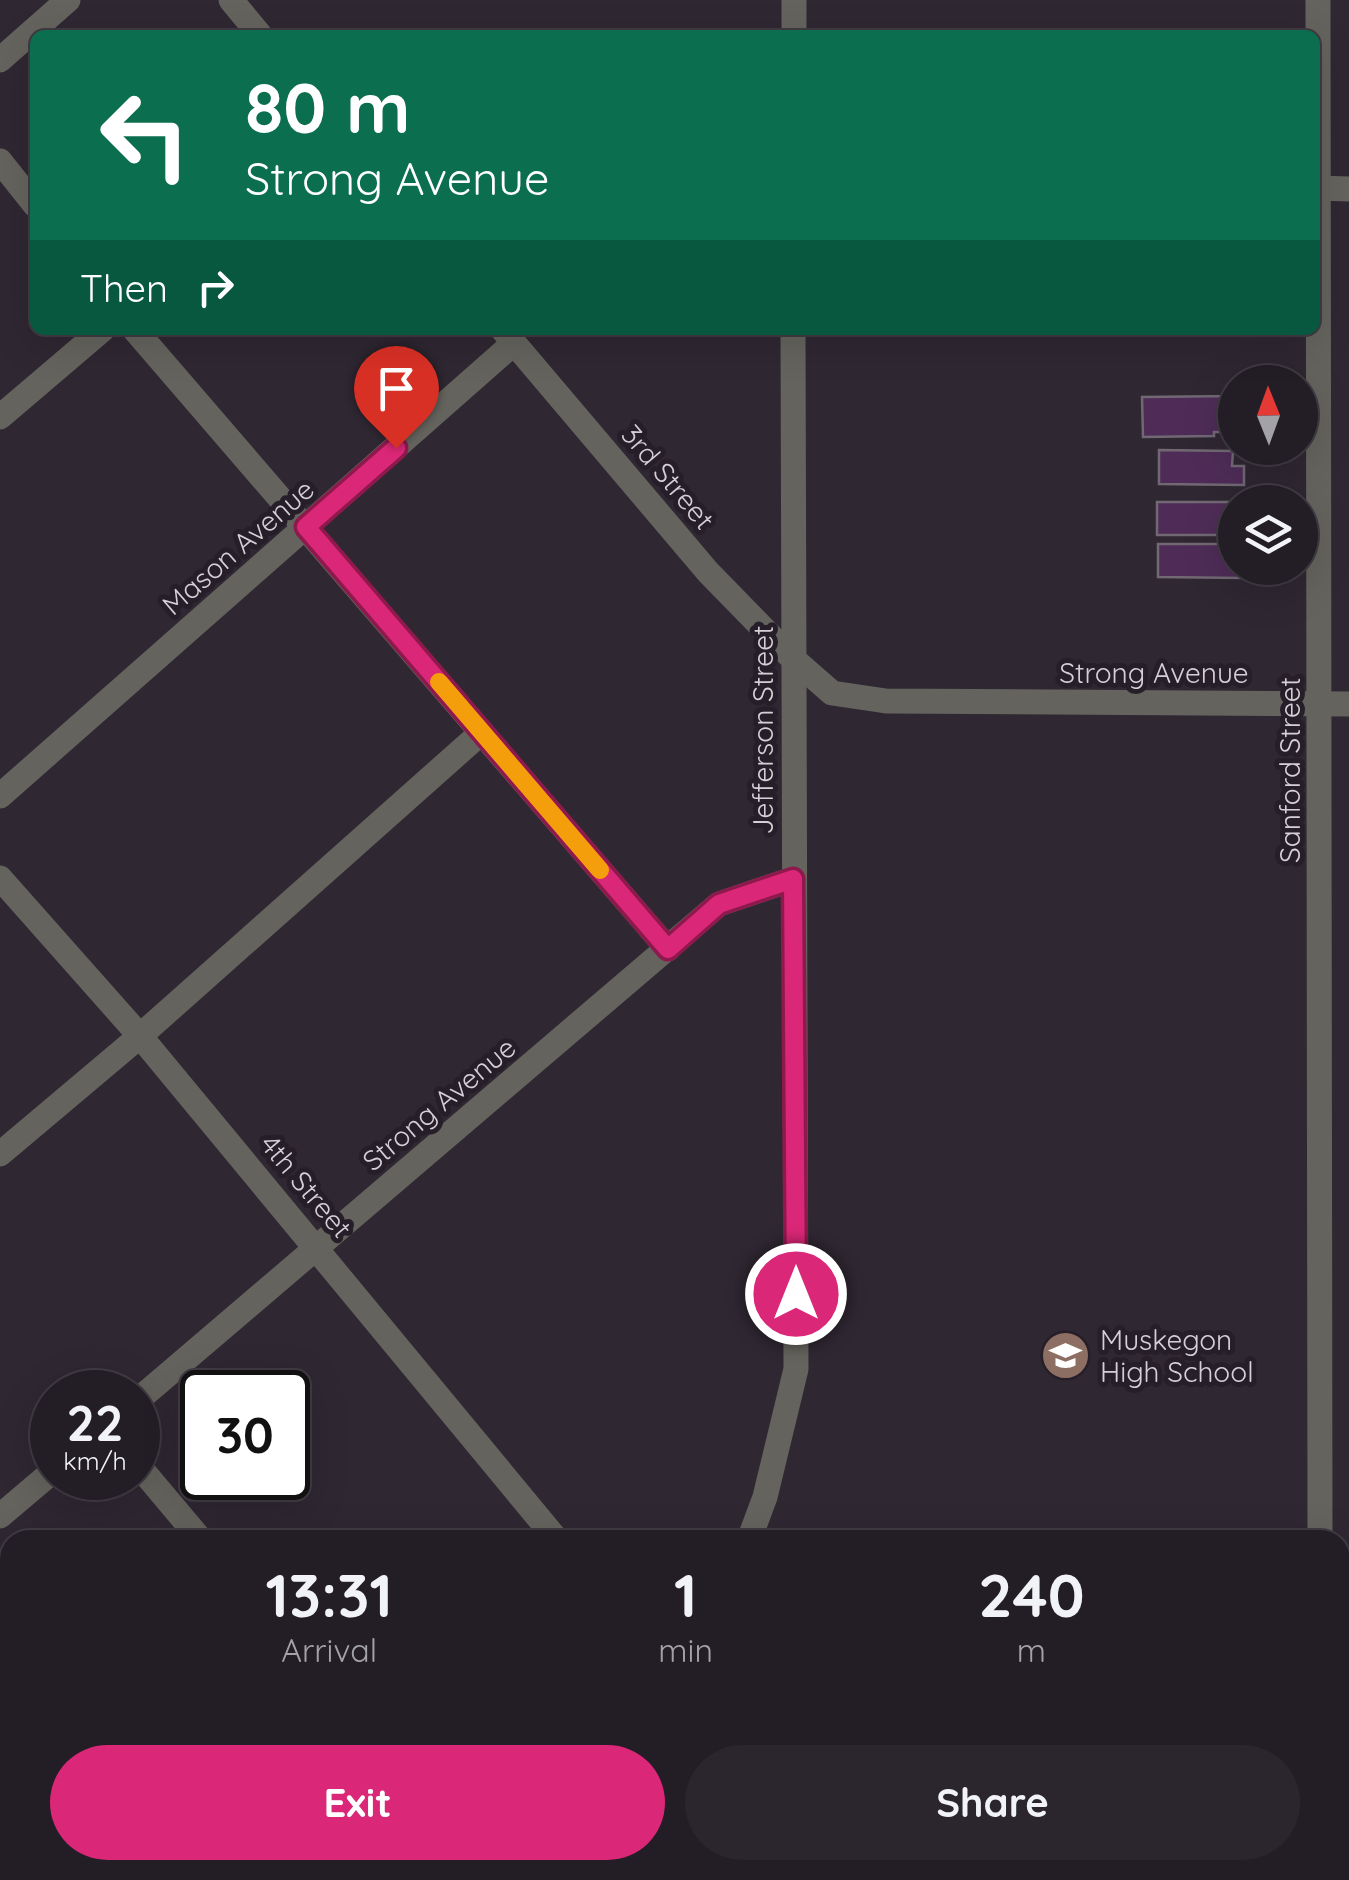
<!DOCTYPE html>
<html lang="en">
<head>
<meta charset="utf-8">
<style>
	:root { --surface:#231d26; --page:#2b262e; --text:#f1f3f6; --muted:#a3a2a7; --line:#403b43; --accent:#db2777 }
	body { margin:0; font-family:Quicksand,sans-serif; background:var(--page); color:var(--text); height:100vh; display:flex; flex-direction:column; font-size:38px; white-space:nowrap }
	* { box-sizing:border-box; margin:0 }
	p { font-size:32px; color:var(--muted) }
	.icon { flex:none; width:55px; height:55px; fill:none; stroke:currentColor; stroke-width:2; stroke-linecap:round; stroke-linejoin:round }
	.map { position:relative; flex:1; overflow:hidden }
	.details { position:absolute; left:0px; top:1530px; width:1350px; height:350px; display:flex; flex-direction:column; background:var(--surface); border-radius:30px 30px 0 0; box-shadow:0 10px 40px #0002,0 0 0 2px var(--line) }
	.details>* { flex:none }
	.banner { position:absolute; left:30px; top:30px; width:1290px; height:305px; border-radius:15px; box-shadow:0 10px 40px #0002,0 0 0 2px var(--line); background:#0b6e4f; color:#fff; overflow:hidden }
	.needle { width:65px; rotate:359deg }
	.tools { position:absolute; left:1218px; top:365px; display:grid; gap:20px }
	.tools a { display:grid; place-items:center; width:100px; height:100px; border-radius:50%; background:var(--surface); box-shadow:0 10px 40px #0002,0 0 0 2px var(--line); font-size:50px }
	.speed { position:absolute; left:30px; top:1370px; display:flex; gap:20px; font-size:50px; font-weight:700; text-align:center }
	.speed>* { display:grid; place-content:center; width:130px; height:130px; border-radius:50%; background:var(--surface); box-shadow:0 10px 40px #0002,0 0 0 2px var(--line); line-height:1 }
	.speed small { font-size:25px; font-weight:400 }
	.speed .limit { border:5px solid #111; border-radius:15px; background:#fff; color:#111 }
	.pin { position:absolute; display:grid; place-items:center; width:85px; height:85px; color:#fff; margin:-102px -42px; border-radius:50% 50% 50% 0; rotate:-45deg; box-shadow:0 0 10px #0007 }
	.pin .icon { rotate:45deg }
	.me { position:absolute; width:110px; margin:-55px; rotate:0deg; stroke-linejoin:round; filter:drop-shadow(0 0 8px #0008) }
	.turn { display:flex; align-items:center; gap:35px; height:210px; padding:0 50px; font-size:45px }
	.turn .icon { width:130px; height:130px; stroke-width:2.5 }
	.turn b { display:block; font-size:70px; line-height:85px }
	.then { display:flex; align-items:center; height:95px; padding:0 50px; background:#0003; gap:20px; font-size:38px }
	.eta { display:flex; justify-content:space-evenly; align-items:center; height:170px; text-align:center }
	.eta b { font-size:60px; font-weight:800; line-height:70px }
	.cta { display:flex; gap:20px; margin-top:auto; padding:20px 50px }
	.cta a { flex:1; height:115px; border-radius:60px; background:var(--accent); color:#fff; font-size:40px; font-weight:800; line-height:115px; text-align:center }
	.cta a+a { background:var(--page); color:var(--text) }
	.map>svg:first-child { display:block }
	.green { fill:#344b2d }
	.building { fill:#4e2c57; stroke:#716874; stroke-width:2.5 }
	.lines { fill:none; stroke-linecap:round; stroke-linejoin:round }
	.minor { stroke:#64635d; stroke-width:25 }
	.route-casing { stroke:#8e194d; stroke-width:25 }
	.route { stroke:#db2777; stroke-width:18 }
	.slow { stroke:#f59e0b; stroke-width:18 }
	.labels { text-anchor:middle; stroke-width:10; stroke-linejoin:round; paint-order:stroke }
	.street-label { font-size:28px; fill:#d5cfd6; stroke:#261e28 }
	.poi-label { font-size:28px; fill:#d5cfd6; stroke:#261e28; text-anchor:start }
</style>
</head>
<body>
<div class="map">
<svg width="1349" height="1880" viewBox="0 0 1349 1880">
	<rect width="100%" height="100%" fill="#2f2732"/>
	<!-- green -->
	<rect class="green" x="882" y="1870" width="262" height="10"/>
	<!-- building -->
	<g class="building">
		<path d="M1235,396V432H1214V436L1143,437L1142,397Z"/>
		<path d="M1159,450L1233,451L1232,466H1244V485L1159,484Z"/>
		<path d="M1157,502H1244H1235V535H1157Z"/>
		<path d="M1158,544H1235V568H1245V578L1158,577Z"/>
	</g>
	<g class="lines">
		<!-- minor -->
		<g class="minor">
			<path d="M231,0L260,35"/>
			<path d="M1318,0L1320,1540"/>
			<path d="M794,35V0"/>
			<path d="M0,60L68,0"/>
			<path d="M0,161L35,205"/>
			<path d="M1318,188L1349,189"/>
			<path d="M135,330L668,949"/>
			<path d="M503,330L708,572L792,658L832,693L886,701L1349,704"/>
			<path d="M0,417L102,330"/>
			<path d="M0,796L514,343"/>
			<path d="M0,878L140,1036L557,1540"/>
			<path d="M0,1154L140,1036L482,732"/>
			<path d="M138,1400L719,904L793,879"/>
			<path d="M138,1465L201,1540"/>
			<path d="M0,1516L52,1472"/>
			<path d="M749,1540L765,1497L796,1369L793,330"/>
			<path d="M1340,1655H1349"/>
			<path d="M418,1880L429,1870"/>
			<path d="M797,1880V1870"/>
			<path d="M1320,1880V1870"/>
		</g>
	</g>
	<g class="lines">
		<defs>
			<path id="route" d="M396,448L306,527L668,949L719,904L793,879L796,1294"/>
		</defs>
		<!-- route casing -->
		<use href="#route" class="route-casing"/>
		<!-- route -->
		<use href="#route" class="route"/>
		<!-- slow -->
		<path class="slow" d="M439,682L600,870"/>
	</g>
	<!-- icons -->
	<defs>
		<symbol id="school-disc" viewBox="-11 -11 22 22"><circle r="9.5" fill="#8d6e63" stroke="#261e28"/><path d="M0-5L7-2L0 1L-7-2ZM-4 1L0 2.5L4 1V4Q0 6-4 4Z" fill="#fff"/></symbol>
	</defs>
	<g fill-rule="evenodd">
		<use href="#school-disc" x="1038" y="1328" width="55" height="55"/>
	</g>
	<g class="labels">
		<!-- street labels -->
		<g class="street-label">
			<text transform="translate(668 477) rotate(50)" y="10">3rd Street</text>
			<text transform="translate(238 547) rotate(-41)" y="10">Mason Avenue</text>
			<text x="1154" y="683">Strong Avenue</text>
			<text transform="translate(763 730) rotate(-90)" y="10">Jefferson Street</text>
			<text transform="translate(1290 770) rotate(-90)" y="10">Sanford Street</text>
			<text transform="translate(439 1104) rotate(-40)" y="10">Strong Avenue</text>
			<text transform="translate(306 1186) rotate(50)" y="10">4th Street</text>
		</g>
		<!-- poi labels -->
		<g class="poi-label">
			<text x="1100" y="1350">Muskegon<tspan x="1100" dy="32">High School</tspan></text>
		</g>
	</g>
</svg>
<div class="tools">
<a><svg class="needle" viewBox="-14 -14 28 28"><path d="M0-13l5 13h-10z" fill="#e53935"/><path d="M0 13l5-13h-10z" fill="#a3a2a7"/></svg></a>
<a><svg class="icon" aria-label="layers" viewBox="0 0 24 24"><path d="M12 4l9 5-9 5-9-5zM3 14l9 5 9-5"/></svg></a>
</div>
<div class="speed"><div>22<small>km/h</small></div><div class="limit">30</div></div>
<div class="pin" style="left:396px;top:448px;background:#d93025"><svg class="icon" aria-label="arrive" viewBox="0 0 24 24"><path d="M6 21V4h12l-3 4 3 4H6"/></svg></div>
<svg class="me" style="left:796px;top:1294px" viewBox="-20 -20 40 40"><circle r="17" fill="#db2777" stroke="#fff" stroke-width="3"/><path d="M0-11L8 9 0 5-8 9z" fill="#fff"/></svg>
<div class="banner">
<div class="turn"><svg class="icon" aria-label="left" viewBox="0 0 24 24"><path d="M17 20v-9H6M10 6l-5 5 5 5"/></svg><div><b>80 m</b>Strong Avenue</div></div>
<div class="then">Then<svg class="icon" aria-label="right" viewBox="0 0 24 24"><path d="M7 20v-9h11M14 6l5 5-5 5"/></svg></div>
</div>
<section class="details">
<div class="eta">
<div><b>13:31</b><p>Arrival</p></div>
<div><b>1</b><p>min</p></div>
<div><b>240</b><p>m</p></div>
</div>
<div class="cta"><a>Exit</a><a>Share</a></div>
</section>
</div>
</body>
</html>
